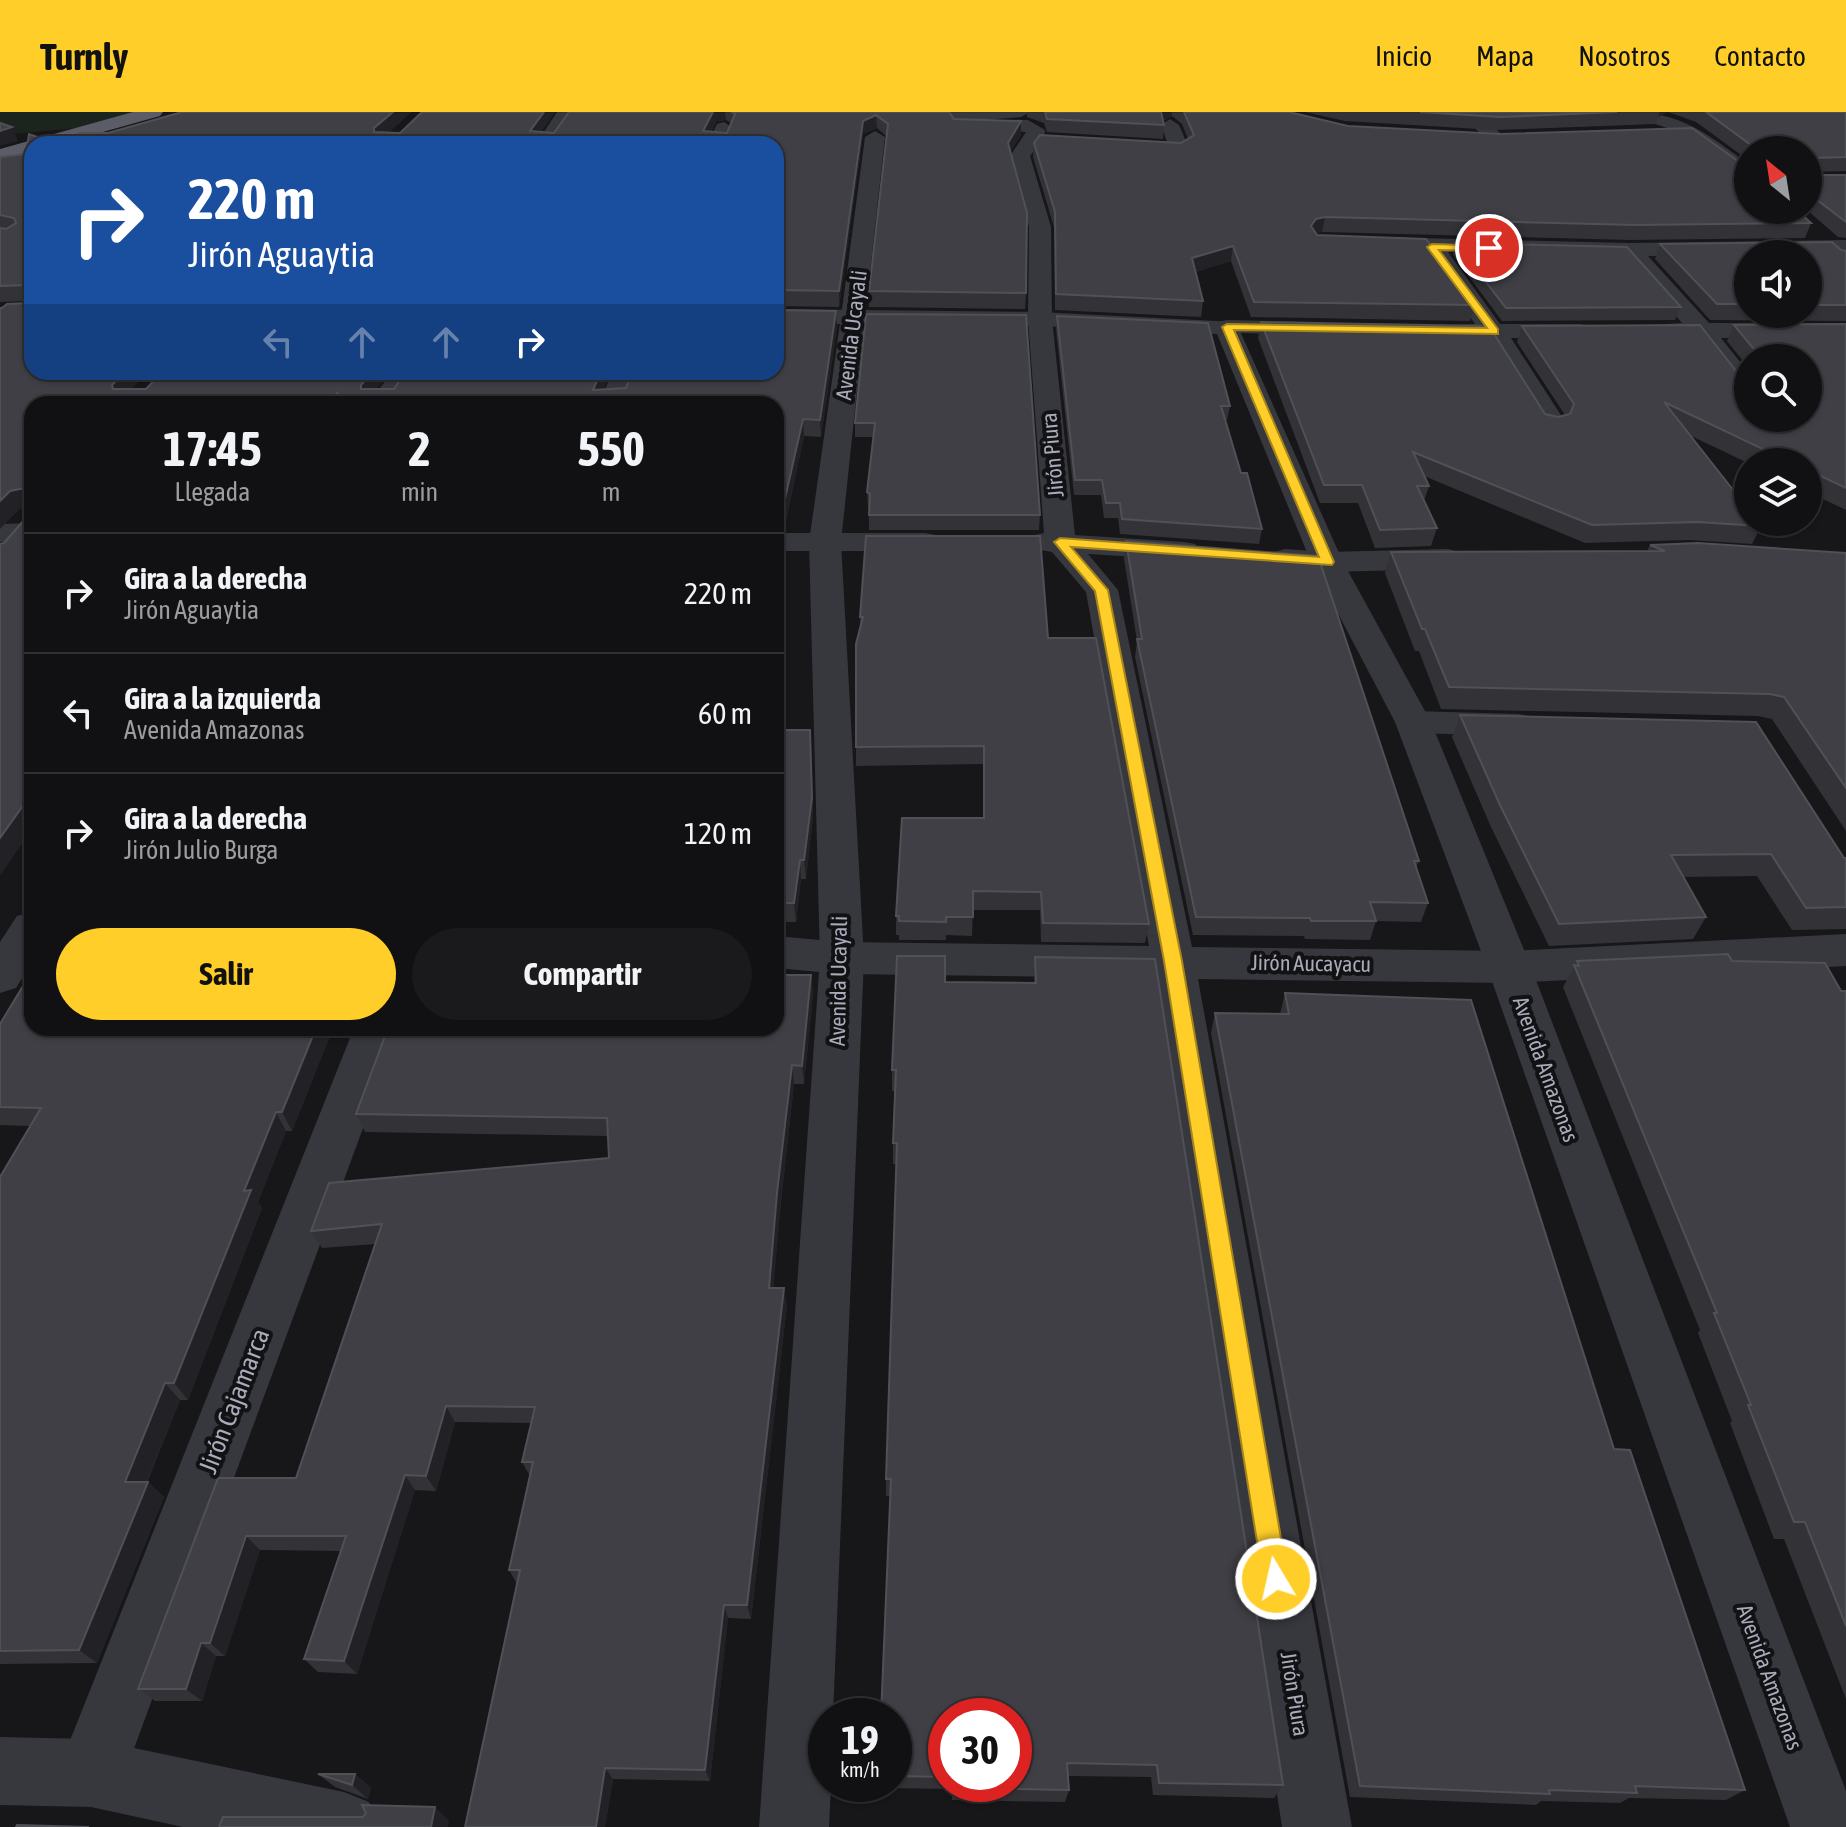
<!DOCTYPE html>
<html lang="es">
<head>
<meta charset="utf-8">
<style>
	:root { --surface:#111013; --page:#1a191c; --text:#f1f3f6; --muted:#9c9da0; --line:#303033; --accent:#ffce28 }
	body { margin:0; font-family:"Asap Condensed",sans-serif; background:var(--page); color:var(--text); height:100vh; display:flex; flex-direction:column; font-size:30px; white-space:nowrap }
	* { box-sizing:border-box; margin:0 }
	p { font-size:26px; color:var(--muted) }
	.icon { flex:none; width:44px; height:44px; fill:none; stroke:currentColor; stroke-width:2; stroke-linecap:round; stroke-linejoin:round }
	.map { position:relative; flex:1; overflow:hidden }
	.details { position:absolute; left:24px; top:284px; width:760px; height:640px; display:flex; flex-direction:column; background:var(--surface); border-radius:24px; box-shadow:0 2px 6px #0004,0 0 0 2px var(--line) }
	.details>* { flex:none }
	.top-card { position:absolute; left:24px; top:24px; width:760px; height:244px; border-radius:24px; box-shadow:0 2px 6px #0004,0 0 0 2px var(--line); background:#1a4fa0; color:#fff; overflow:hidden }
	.needle { width:52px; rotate:330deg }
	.buttons { position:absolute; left:1734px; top:24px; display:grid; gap:16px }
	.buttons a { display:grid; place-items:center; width:88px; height:88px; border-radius:50%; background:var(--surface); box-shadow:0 2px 6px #0004,0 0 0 2px var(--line); font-size:40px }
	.speed { position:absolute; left:808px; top:1586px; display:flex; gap:16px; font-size:40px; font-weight:700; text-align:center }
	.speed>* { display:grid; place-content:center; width:104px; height:104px; border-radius:50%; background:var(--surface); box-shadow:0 2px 6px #0004,0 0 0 2px var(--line); line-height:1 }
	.speed small { font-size:20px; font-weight:400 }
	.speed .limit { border:12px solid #d22; background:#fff; color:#111 }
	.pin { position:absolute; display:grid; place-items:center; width:68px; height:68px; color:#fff; margin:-34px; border:4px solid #fff; border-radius:50%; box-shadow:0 2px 8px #0007 }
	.me { position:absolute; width:88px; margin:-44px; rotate:351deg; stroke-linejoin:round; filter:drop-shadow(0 0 6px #0008) }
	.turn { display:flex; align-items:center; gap:28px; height:168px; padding:0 32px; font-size:36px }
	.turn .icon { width:104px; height:104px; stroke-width:2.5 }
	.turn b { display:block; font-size:56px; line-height:68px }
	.lanes { display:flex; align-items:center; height:76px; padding:0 32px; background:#0003; justify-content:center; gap:40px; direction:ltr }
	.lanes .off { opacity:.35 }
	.eta { display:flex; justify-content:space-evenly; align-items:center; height:136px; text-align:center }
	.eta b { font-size:48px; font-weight:700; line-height:56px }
	.action { display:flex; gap:16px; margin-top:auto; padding:16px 32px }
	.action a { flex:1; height:92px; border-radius:48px; background:var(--accent); color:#111; font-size:32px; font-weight:700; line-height:92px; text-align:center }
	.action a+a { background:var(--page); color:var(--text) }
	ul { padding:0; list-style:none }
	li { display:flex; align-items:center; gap:24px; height:120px; padding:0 32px; border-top:2px solid var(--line) }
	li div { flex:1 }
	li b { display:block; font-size:30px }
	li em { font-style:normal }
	header { display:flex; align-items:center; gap:48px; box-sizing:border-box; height:112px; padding:0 40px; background:var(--accent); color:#111 }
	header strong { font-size:38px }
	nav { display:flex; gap:44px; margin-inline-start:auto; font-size:28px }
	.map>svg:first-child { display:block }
	.green { fill:#1c241e }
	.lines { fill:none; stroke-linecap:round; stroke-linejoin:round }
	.minor { fill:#37383e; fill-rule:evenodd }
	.tertiary { fill:#37383e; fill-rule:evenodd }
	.trunk { fill:#5b5c66; fill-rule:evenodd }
	.wall { fill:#333237; fill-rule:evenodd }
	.shaded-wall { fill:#222125 }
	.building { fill:#3f3f45; stroke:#505057; stroke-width:2 }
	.route { fill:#ffce28; stroke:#a6861a; stroke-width:2 }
	.labels { text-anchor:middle; stroke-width:8; stroke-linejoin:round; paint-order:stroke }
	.street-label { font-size:22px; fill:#a8abba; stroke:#121114 }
	.near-street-label { font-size:26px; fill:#a8abba; stroke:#121114 }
</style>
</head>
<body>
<header>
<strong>Turnly</strong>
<nav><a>Inicio</a><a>Mapa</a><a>Nosotros</a><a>Contacto</a></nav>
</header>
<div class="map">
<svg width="1846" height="1715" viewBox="0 0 1846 1715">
	<rect width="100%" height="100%" fill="#171619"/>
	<!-- green -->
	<path class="green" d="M0,0H138L80,16L0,23Z"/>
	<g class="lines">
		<!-- minor -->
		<g class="minor">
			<path d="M557,0H591L593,3L584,9H570L556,32H536Z"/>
			<path d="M949,0H1030L1021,5L984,8H1028L1045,18L1044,26L1030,44L1051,115L1052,207L1075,423L1184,430L1195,432L1200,439L1195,446L1184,448L1088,442L1118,478L1192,835L1509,839L1846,822V854L1509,871L1198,867L1352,1715H1282L1154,866L842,862L776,856V824L842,830L1149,834L1086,480L1052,440L1035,437L1030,430L1035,423L1044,421L1028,207L1029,115L1010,44L1026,20L954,17L946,4Z"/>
			<path d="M1460,0H1479L1506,27L1503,31H1489Z"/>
			<path d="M1627,0C1682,0 1706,21 1748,52V68L1741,66L1680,20L1630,4Z"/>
			<path d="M1170,7L1179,13L1189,36L1186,40H1126L1116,34L1126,28L1167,30L1161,13Z"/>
			<path d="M724,10L733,16L727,32H707L717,12Z"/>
			<path d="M875,19L885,25L865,205L862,210H844L841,205L865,25Z"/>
			<path d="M1372,125L1630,131L1846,128V142L1648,144L1709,211H1846V225L1721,226L1748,260V286L1739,284L1695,226L1635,224L1632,219L1635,214L1682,211L1624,145L1448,140L1500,212H1580L1589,214L1592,219L1589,224L1580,226H1511L1566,311L1562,317L1552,319L1542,317L1486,226L1423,224L1420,219L1423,214L1475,212L1424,140L1364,137L1361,132L1364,127Z"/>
			<path d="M1227,208L1320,210L1329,212L1332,217L1329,222L1320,224L1218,220L1215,215L1218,210Z"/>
			<path d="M392,260H418L396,292H368Z"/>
			<path d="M613,260H639L626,292H598Z"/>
			<path d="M32,411V429L0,430V412Z"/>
			<path d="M776,421H925L936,423L941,430L936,437L925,439H776Z"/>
			<path d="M1285,437L1327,440L1448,437L1459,440L1464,447L1459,454L1448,457L1327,460L1274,454L1269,447L1274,440Z"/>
			<path d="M1413,599L1519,602L1532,605L1537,613L1532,621L1519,624L1413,621L1400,618L1395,610L1400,602Z"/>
			<path d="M32,800V850L16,876L0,881V830L17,804Z"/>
			<path d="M354,916H400L125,1661L115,1685L91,1695L67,1685L57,1661Z"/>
		</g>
		<!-- tertiary -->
		<g class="tertiary">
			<path d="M776,197L1040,200L1236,210L1343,450L1431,610L1531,855L1846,1679V1715H1790L1487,855L1395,610L1311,450L1217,222L1040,214L864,212L841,430L864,846L833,1604H826V1672H831L829,1715H759L820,846L809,430L840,212L776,211Z"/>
			<path d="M0,1625L91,1627L344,1680L369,1690L379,1715H183L91,1695L0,1693Z"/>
		</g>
		<!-- trunk -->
		<path class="trunk" d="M133,0H163L160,4L60,32H32V40L0,49V37Z"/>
	</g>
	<!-- wall -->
	<g class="wall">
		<path d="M411,0L388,21H400L555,0L541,20L554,21L569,0H949L954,7L1021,9V23L1010,40L1026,181L1025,197L869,195V179L886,24L877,16L863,22L839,195L776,194V32L32,260H147L131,277H146L162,260H390L376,277L626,276L837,215L821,325L804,324L784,418L776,292H32V717L0,763L4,431L25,407V396L19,397L0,417V196L27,191V189L0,190V45L26,42L49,29L108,21ZM726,8L731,11L727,21L711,20L716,9Z"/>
		<path d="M1027,0H1289L1348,14L1811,111L1805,126L1630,128L1322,120L1316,121L1317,123L1475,193L1470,209L1251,205L1231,149L1195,160L1203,189L1201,205L1055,198L1054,115L1033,45L1034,31H1181L1188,27L1182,12L1172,4L1163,9L1164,13L1163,27L1047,20L1044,11L1027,5Z"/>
		<path d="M1305,0H1846V59L1811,60L1814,63H1846V126L1838,125L1807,98H1808V38H1748V48L1696,10L1668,0L1658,5L1656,12L1496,18L1345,9Z"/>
		<path d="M1456,131L1681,195L1675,208L1502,209L1453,143Z"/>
		<path d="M1660,132L1846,139V209L1710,208L1655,147ZM1748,142H1808V202H1748Z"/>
		<path d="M866,202L1040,403L1039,418H869V396L868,395L867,380L874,325H855V311Z"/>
		<path d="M1057,204L1230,294L1227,308H1225L1241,361L1262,417L1259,432L1120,422L1118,406H1104L1101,383H1074L1056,218Z"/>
		<path d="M1261,210L1545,302L1558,305L1565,303L1517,230L1522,214L1748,306H1808V246H1748V255L1727,229L1734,213L1846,212V398L1808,380V350H1748V351L1689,323L1761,414L1752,432L1689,428L1585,431L1424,364L1429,374L1424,389L1437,416L1431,434L1375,436L1358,391H1320L1258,226Z"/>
		<path d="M1126,429L1419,749L1416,756L1428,791L1421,810L1376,809L1370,828L1305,827L1304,824L1193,823L1135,545L1137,529L1124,447Z"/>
		<path d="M1650,433L1846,441V719L1772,607L1758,604L1441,597L1419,539H1415L1385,461L1391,440L1647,439Z"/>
		<path d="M860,505L1048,526L1149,812L1145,831L1041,830L1040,798H973L972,824L946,823V828H899V823H896V804L983,706V652L856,654V635Z"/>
		<path d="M1460,603L1846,746V817L1792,818L1757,764L1683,765L1706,805L1693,827L1549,834L1491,715L1452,625Z"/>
		<path d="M776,618L811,637L813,705L806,767H801L796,810H776Z"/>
		<path d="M1035,845L1283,1673L1274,1686L1153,1683L1151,1665L1068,1664L1069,1678L1065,1690L952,1688V1677L879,1676V1672H894L890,1384H886V1367L897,1052H893V1031L895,979H892V958L945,870L1034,871ZM946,1604L1014,1672H946Z"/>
		<path d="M1577,849H1732L1841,879H1846V1587L1784,1427H1774L1730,1311L1732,1309L1698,1221L1700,1218L1563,875Z"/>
		<path d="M811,863L813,882L804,972H794L780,1099L773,1176L787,1193L751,1507L728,1506L710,1669L613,1667L605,1715L517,1472L509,1458L530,1364L522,1350L532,1311L455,1310L436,1379L415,1378L357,1562L318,1560L304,1547L341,1439L260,1438L225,1544H216L202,1589H155L138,1577L218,1366H296L376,1132L322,1136L311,1119L609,1046L608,1024L365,1020L356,1002Z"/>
		<path d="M1285,881L1614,1337L1745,1678L1726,1688L1629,1686L1620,1691L1541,1689L1536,1693L1350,1685L1211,921L1215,901L1280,902Z"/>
		<path d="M0,912L32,916H333L292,1019H286L258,1090L262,1096L188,1288H180L147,1370H148L164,1385L97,1551L0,1552V1065L30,1014L0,1013Z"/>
		<path d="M318,1662H355L371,1676L368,1687L335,1675Z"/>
	</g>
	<!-- shaded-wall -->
	<g class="shaded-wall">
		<path d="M393,0H411L378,30L374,20V16Z"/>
		<path d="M544,0H555L533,32L530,19Z"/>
		<path d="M713,0H725L726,8L716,9L704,32L703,19Z"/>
		<path d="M1161,0H1172V4L1159,10Z"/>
		<path d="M1660,0H1668L1658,5Z"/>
		<path d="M876,3L877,16L863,22L839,195V179L863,9Z"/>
		<path d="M1021,9V23L1007,45L1008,31Z"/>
		<path d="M12,15L18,29L0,34V19Z"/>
		<path d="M1325,105L1322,120L1313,122L1311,114L1316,107Z"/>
		<path d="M1233,134L1231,149L1190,161L1192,146Z"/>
		<path d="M836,199L837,215L821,325L820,308Z"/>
		<path d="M125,260H147L120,290L113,277L112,273Z"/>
		<path d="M372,260H390L365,292L361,273Z"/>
		<path d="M601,260H612L597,292L593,278Z"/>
		<path d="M337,281L340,292H329Z"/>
		<path d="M803,307L804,324L784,418L776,420V402Z"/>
		<path d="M25,376L32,394L19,397L0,417V389L10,379Z"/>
		<path d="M784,424L785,442L776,493V466Z"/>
		<path d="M810,618L813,705L806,767L804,748Z"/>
		<path d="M27,688L32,697V717L0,763V726Z"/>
		<path d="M800,748L801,767L796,810L794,791Z"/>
		<path d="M811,863L813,882L804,972L802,954Z"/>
		<path d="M316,916H333L292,1019L282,1000Z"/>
		<path d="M792,953L794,972L780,1099L772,1193L769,1176L777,1081Z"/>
		<path d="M276,1000L286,1019L258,1090L262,1096L188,1288L174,1271L244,1079Z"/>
		<path d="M784,1176L787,1193L751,1507L747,1493Z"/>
		<path d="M165,1271L180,1288L140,1385L125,1370Z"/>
		<path d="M446,1294L455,1310L436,1379L426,1364Z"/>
		<path d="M405,1363L415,1378L357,1562L344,1549Z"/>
		<path d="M148,1370L164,1385L97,1551L79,1538Z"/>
		<path d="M246,1424L260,1438L225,1544L210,1531Z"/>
		<path d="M724,1493L728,1506L710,1669L705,1658Z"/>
		<path d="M201,1531L216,1544L202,1589L186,1577Z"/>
		<path d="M605,1656L613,1667L605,1715H596Z"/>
		<path d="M355,1662L371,1676L368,1687L352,1673Z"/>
		<path d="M435,1695L449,1708L448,1715H431Z"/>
	</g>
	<!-- building -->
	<g class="building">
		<path d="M182,0H393L374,16V20L400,21L422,0H544L530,19L554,21L569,0H713L703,19L727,21L735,2L732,0H949L954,7L1021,9L1008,31L1027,101L1026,181L869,179L888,12L876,3L863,9L839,179L776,178V32H32V260H125L112,273L113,277H146L162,260H372L361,273V277H394L405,260H601L593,278L626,276L632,260H776V198L836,199L820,308L803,307L782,400L776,402V292H355L337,281L329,292H32V688H27L0,726V432L4,431L25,407V376L10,379L0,389V196H2L7,192L27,191V173L0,174V116L6,117L16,111L14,106L0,103V45L26,42L29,22L49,29L81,21H108Z"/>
		<path d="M1045,0H1161L1164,13L1047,7Z"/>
		<path d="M1184,0H1289L1348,14L1500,22L1692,16L1745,54L1748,55V98H1797L1811,111L1635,113L1325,105L1316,107L1311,114L1317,123L1426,127L1475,193L1254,190L1233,134L1192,146L1203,189L1056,182L1055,100L1034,31L1040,23L1181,31L1194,23Z"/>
		<path d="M1420,0H1617L1500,5Z"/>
		<path d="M1706,0H1846V45L1812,46L1811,60L1814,63H1846V110L1808,81V38H1755V36Z"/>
		<path d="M0,11L12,15L0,19Z"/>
		<path d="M1832,130L1841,138L1846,139V193H1808V142H1748V192H1717L1660,132Z"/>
		<path d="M1456,131L1627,135L1681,195L1506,196Z"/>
		<path d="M866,202L1026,203L1040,403H869L870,382L867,380L875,311H855Z"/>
		<path d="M1057,204L1208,211L1230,294H1221L1241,361H1247L1262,417L1122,407L1120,391H1106L1102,368H1075Z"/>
		<path d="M1261,210L1489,214L1545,302L1558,305L1570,302L1574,292L1522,214L1700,213L1744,269L1748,270V306H1808V246H1758V242L1734,213L1846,212V376L1808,358V350H1790L1664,290L1748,397V410H1758L1761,414L1697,410L1592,413L1413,340L1429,374H1417L1437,416L1380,418L1362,373H1324Z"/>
		<path d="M776,423L784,424L776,466Z"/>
		<path d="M866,424H1040L1048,526H1096L1149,812L1043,811L1041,780L973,779V805H946V810L899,809V804H896L902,706H984V634L856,635V532L863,505H860Z"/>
		<path d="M1126,429L1318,444L1419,749H1414L1428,791L1370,790L1376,809H1311L1310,806L1196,805L1137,527H1142Z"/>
		<path d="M1698,431L1846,441V676L1784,585L1770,582L1449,575L1425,517H1422L1391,440L1665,439L1650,433Z"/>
		<path d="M1460,603L1756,610L1844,746H1846V795L1806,796L1771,742L1671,743L1706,805L1559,812L1500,693Z"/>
		<path d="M776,618H810L812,686L804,748H800L794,791H776Z"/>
		<path d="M1728,842L1732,849L1825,851L1841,879H1846V1514L1805,1410H1794L1748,1293H1751L1714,1201H1717L1574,853L1579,854L1577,849Z"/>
		<path d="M897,844H945V870L1036,871L1035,845L1155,847L1283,1673L1159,1671L1157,1653L1067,1651L1069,1678L952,1676V1672H1014V1604H946V1665L894,1664V1604H881L891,1367H886L897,1031H893L896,958H892Z"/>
		<path d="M32,859V916H316L282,1000H276L244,1079L251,1078L174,1271H165L125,1370H148L79,1538L0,1539V1065L41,996L0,995V912Z"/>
		<path d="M776,863H811L802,954L792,953L777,1081L769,1176H784L747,1493H724L705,1658L605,1656L596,1715H465L520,1458H509L533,1350H522L535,1295L446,1294L426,1364L405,1363L344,1549L304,1547L346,1424H246L210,1531H201L186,1577H138L218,1366H296L382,1112L311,1119L329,1071L609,1046L607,1006L356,1002L388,916H776Z"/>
		<path d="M1285,881L1471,888L1614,1337L1630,1338L1745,1678L1635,1674L1637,1681L1549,1678L1550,1682L1360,1674L1215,901L1289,902Z"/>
		<path d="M318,1662H355L352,1673Z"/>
		<path d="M362,1693L435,1695L431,1715H219L223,1705H363L366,1701Z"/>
		<path d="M17,1713L89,1715H16Z"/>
	</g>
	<!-- route -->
	<path class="route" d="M1432,132L1492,134L1489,139L1439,138L1498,217V222L1234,218L1334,450L1332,453L1071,435L1108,478L1182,849L1288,1467L1285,1477L1276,1480L1266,1477L1263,1467L1164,849L1095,479L1054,430L1060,426L1319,445L1222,215L1227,212L1487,216L1427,135Z"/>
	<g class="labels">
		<!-- street labels -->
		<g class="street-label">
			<text transform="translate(851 223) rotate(-83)" y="8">Avenida Ucayali</text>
			<text transform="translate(1052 343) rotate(-95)" y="8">Jirón Piura</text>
			<text transform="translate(1311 851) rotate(1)" y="8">Jirón Aucayacu</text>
			<text transform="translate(838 869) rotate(-89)" y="8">Avenida Ucayali</text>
			<text transform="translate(1546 957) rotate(70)" y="8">Avenida Amazonas</text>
			<text transform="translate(1770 1565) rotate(70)" y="8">Avenida Amazonas</text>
			<text transform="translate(1295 1582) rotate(81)" y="8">Jirón Piura</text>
		</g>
		<!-- near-street labels -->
		<g class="near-street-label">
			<text transform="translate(234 1289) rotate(-69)" y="9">Jirón Cajamarca</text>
		</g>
	</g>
</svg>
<div class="buttons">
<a><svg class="needle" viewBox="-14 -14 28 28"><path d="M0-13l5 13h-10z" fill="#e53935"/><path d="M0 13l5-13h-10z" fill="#9c9da0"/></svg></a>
<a><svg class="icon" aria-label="sound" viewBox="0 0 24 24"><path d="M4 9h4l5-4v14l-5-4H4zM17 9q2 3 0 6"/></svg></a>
<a><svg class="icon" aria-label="search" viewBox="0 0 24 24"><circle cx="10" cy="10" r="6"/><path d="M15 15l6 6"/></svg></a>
<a><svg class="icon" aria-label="layers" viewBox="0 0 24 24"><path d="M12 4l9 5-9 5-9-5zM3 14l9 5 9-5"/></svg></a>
</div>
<div class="speed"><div>19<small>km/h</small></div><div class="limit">30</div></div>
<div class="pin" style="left:1489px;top:136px;background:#d93025"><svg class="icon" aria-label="arrive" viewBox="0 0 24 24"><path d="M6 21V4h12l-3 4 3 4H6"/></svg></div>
<svg class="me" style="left:1276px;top:1467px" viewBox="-20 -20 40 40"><circle r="17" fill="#ffce28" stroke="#fff" stroke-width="3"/><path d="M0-11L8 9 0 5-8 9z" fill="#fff"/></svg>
<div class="top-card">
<div class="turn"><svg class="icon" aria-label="right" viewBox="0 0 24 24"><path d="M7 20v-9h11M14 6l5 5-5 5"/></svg><div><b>220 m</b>Jirón Aguaytia</div></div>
<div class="lanes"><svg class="icon off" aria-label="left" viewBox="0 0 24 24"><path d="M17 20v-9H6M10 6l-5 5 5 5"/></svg><svg class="icon off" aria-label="ahead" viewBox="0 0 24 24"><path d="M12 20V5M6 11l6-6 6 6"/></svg><svg class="icon off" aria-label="ahead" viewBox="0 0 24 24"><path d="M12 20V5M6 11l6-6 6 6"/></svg><svg class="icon" aria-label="right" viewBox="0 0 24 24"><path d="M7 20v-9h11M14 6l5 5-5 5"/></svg></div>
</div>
<section class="details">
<div class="eta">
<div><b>17:45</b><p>Llegada</p></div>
<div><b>2</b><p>min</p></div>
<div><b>550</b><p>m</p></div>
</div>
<ul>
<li><svg class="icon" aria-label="right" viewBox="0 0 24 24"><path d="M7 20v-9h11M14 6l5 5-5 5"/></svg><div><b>Gira a la derecha</b><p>Jirón Aguaytia</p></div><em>220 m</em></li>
<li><svg class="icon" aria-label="left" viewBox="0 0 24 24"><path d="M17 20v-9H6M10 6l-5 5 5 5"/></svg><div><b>Gira a la izquierda</b><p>Avenida Amazonas</p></div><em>60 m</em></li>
<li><svg class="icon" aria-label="right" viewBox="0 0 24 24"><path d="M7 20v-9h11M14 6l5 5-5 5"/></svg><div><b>Gira a la derecha</b><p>Jirón Julio Burga</p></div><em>120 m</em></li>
</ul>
<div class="action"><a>Salir</a><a>Compartir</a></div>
</section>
</div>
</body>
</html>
